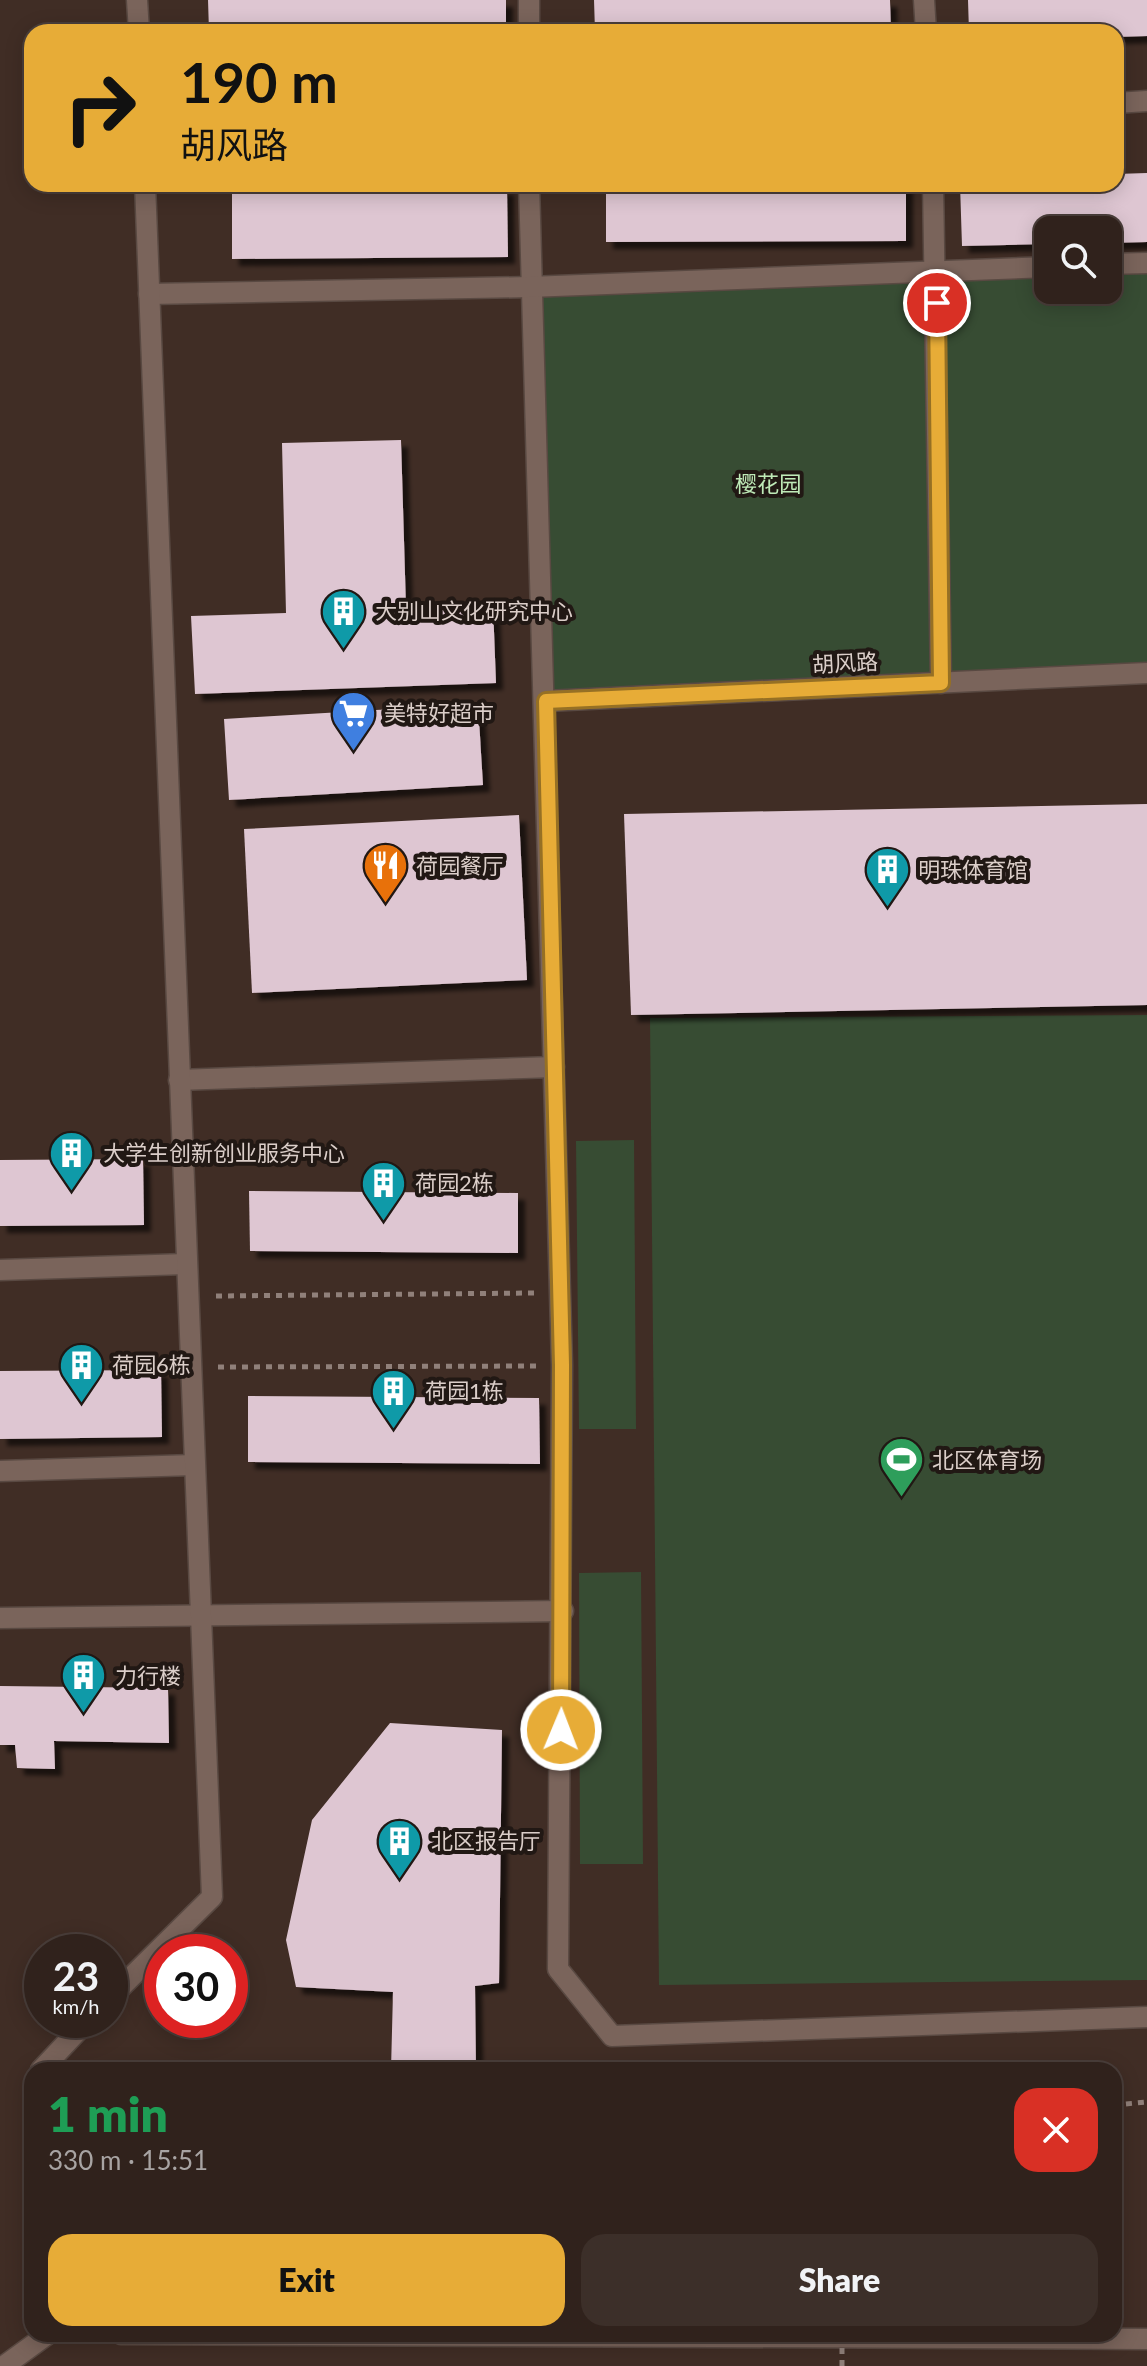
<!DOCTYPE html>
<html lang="en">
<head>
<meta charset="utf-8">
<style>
	:root { --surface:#30221c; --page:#3c2f29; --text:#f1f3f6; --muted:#a8a4a3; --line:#4b3f3b; --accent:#e7ac37 }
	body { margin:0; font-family:Lato,"Noto Sans SC",sans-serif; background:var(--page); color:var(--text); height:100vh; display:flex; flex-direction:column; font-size:30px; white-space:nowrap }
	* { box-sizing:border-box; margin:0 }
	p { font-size:26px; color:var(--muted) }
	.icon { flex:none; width:44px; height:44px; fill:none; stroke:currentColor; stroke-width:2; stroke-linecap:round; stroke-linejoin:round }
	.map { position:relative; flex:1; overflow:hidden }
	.side { position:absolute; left:24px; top:2062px; width:1098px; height:280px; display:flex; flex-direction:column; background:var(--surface); border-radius:24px; box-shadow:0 4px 20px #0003,0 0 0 2px var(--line) }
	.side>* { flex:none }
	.top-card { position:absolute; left:24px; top:24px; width:1100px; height:168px; border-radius:24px; box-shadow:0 4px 20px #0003,0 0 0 2px var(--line); background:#e7ac37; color:#111; overflow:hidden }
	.fabs { position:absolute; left:1034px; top:216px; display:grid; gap:16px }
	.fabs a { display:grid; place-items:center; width:88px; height:88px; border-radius:16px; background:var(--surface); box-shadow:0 4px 20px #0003,0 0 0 2px var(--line); font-size:40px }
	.speed { position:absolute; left:24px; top:1934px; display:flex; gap:16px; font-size:40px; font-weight:700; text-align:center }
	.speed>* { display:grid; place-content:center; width:104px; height:104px; border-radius:50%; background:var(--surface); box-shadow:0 4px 20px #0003,0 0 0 2px var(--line); line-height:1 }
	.speed small { font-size:20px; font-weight:400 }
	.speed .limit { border:12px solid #d22; background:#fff; color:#111 }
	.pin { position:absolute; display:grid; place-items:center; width:68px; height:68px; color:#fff; margin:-34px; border:4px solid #fff; border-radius:50%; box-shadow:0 2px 8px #0007 }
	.me { position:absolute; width:88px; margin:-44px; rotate:1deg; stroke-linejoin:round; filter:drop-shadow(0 0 6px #0008) }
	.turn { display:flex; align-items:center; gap:28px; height:168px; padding:0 24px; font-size:36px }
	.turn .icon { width:104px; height:104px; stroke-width:2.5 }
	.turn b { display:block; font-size:56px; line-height:68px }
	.round { display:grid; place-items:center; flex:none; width:84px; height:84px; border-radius:24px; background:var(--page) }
	.headline { display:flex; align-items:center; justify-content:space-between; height:136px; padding:0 24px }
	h1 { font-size:48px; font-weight:800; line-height:60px; color:#1e9e55 }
	.action { display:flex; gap:16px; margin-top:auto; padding:16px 24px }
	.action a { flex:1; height:92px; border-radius:24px; background:var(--accent); color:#111; font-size:32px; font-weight:800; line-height:92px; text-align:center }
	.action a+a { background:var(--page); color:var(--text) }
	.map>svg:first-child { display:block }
	.park { fill:#374c33 }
	.building { fill:#dec6d2; filter:url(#shadow) }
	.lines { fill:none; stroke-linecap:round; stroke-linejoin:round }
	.minor-casing { stroke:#594942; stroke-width:23 }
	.path { stroke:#90807a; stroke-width:5; stroke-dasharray:6 6; stroke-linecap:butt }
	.minor { stroke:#7a645b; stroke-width:20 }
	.path-bridge { stroke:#90807a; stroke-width:5; stroke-dasharray:6 6; stroke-linecap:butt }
	.route-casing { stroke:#967024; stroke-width:20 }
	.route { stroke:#e7ac37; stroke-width:14 }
	.labels { text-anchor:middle; stroke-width:8; stroke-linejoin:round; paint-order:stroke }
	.park-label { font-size:22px; fill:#bfeab8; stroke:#211814 }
	.poi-label { font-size:22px; fill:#dbcec9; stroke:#211814; text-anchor:start }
	.street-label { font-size:22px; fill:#dbcec9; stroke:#211814 }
</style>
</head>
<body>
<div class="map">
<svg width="1147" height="2366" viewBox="0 0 1147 2366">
	<defs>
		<filter id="shadow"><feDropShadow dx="7" dy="7" stdDeviation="2" flood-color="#0009"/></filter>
	</defs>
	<rect width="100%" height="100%" fill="#402d25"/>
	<!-- park -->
	<g class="park">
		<path d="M1147,263V674L546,701L529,287L1048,267V290H1108V264Z"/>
		<path d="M1147,1015V1980L659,1985L650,1018Z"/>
		<path d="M634,1140L636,1429H579L576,1141Z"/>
		<path d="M641,1572L643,1864H580L579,1573Z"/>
	</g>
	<!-- building -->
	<g class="building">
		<path d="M208,0H506V32H209Z"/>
		<path d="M594,0H890L891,31L595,32Z"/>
		<path d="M968,0H1147V36L1116,37V32H969Z"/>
		<path d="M1147,173V242L1108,243V230H1048V244L962,246L960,184H1116V174Z"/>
		<path d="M606,184H906V241L606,242Z"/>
		<path d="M507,188L508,257L232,259V191Z"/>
		<path d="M401,440L406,608L493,606L496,683L195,694L191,616L286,613L282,443Z"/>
		<path d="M478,704L483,785L229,800L224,719Z"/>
		<path d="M1147,804V1005L631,1015L624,814Z"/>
		<path d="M519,815L527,980L252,993L244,829Z"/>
		<path d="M143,1159L144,1225L0,1226V1160Z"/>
		<path d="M249,1191L518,1193V1253L250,1251Z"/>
		<path d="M161,1370L162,1437L0,1439V1371Z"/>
		<path d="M248,1396L539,1398L540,1464L248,1462Z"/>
		<path d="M0,1686L168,1688L169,1743L54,1741L55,1769L17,1768L15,1745H0Z"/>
		<path d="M390,1723L502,1730L499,1983L475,1986L476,2070H391L393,1992L296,1987L286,1940L312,1820Z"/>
	</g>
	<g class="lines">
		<defs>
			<g id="minor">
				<path d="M137,0L139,32"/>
				<path d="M529,0V32"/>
				<path d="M924,0L926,32"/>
				<path d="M1116,103L1147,101"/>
				<path d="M529,184L562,1365L558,1969L612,2036L1147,2017"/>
				<path d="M933,184L941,683"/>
				<path d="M1108,264L1147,263"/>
				<path d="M149,294L529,287L1048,267"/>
				<path d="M546,701L1147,673"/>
				<path d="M179,1080L554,1067"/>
				<path d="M0,1270L186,1264"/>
				<path d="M0,1471L194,1465"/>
				<path d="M0,1618L563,1611"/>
				<path d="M110,1998L212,1897L145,184"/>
				<path d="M41,2070L88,2020"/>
				<path d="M121,2334L1147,2339"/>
				<path d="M4,2366L48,2334"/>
			</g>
		</defs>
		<!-- minor casing -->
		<use href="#minor" class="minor-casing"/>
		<!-- path -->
		<g class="path">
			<path d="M216,1296L534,1293"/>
			<path d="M218,1367L536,1366"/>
			<path d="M1114,2105L1147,2102"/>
		</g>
		<!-- minor -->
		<use href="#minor" class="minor"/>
		<!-- path-bridge -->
		<path class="path-bridge" d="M842,2366V2334"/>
	</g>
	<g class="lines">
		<defs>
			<path id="route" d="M561,1730L562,1365L546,701L941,683L937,303"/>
		</defs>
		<!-- route casing -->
		<use href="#route" class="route-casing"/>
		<!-- route -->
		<use href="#route" class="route"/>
	</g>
	<!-- icons -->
	<defs>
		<symbol id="building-pin" viewBox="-11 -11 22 30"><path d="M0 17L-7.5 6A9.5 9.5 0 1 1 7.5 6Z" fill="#0f9aa8" stroke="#211814"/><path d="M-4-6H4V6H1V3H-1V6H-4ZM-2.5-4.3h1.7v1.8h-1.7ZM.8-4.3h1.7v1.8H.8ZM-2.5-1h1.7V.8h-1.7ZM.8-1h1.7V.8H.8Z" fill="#fff"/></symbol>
		<symbol id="supermarket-pin" viewBox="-11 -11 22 30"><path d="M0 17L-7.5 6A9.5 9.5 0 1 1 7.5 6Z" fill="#3f7fe0" stroke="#211814"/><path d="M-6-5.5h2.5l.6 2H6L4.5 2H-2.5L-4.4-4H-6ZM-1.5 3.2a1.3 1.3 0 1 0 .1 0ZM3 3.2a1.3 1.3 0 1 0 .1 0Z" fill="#fff"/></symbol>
		<symbol id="restaurant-pin" viewBox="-11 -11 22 30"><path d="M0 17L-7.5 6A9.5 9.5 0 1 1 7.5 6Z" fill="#e8710a" stroke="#211814"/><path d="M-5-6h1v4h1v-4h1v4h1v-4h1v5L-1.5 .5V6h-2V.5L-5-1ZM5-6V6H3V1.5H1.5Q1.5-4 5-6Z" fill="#fff"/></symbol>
		<symbol id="stadium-pin" viewBox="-11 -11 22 30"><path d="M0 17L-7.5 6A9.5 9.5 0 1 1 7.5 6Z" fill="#2e9e5b" stroke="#211814"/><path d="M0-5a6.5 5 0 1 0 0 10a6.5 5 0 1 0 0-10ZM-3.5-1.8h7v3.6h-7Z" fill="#fff"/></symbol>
	</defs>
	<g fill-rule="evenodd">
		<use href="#building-pin" x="318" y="586" width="51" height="69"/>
		<use href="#supermarket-pin" x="328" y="688" width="51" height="69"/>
		<use href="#restaurant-pin" x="360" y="840" width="51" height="69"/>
		<use href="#building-pin" x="862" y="844" width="51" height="69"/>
		<use href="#building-pin" x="46" y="1128" width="51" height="69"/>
		<use href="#building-pin" x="358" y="1158" width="51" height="69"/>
		<use href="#building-pin" x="56" y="1340" width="51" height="69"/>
		<use href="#building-pin" x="368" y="1366" width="51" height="69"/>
		<use href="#stadium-pin" x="876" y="1434" width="51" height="69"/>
		<use href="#building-pin" x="58" y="1650" width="51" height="69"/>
		<use href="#building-pin" x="374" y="1816" width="51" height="69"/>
	</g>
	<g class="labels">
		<!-- park labels -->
		<g class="park-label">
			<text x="768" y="492">樱花园</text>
		</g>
		<!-- poi labels -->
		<g class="poi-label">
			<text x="375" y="619">大别山文化研究中心</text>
			<text x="384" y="721">美特好超市</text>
			<text x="416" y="874">荷园餐厅</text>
			<text x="918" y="878">明珠体育馆</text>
			<text x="103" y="1161">大学生创新创业服务中心</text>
			<text x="415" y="1191">荷园2栋</text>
			<text x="112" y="1373">荷园6栋</text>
			<text x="425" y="1399">荷园1栋</text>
			<text x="932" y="1468">北区体育场</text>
			<text x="115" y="1684">力行楼</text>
			<text x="431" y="1849">北区报告厅</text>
		</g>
		<!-- street labels -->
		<g class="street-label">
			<text transform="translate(845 663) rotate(-3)" y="8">胡风路</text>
		</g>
	</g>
</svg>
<div class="fabs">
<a><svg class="icon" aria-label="search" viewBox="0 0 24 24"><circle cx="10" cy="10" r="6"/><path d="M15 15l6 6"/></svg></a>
</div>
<div class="speed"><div>23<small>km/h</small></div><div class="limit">30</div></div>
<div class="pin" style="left:937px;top:303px;background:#d93025"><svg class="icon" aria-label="arrive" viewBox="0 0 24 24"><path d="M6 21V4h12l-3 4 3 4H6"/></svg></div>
<svg class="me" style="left:561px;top:1730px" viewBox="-20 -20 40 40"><circle r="17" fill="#e7ac37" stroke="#fff" stroke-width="3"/><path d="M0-11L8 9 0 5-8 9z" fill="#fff"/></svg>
<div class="top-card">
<div class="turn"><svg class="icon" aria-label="right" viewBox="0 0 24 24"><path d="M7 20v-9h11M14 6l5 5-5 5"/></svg><div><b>190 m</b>胡风路</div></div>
</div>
<section class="side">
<div class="headline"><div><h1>1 min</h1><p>330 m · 15:51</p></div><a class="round" style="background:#d93025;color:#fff"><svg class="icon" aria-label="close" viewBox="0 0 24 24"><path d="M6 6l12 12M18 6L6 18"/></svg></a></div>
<div class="action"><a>Exit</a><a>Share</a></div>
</section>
</div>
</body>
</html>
